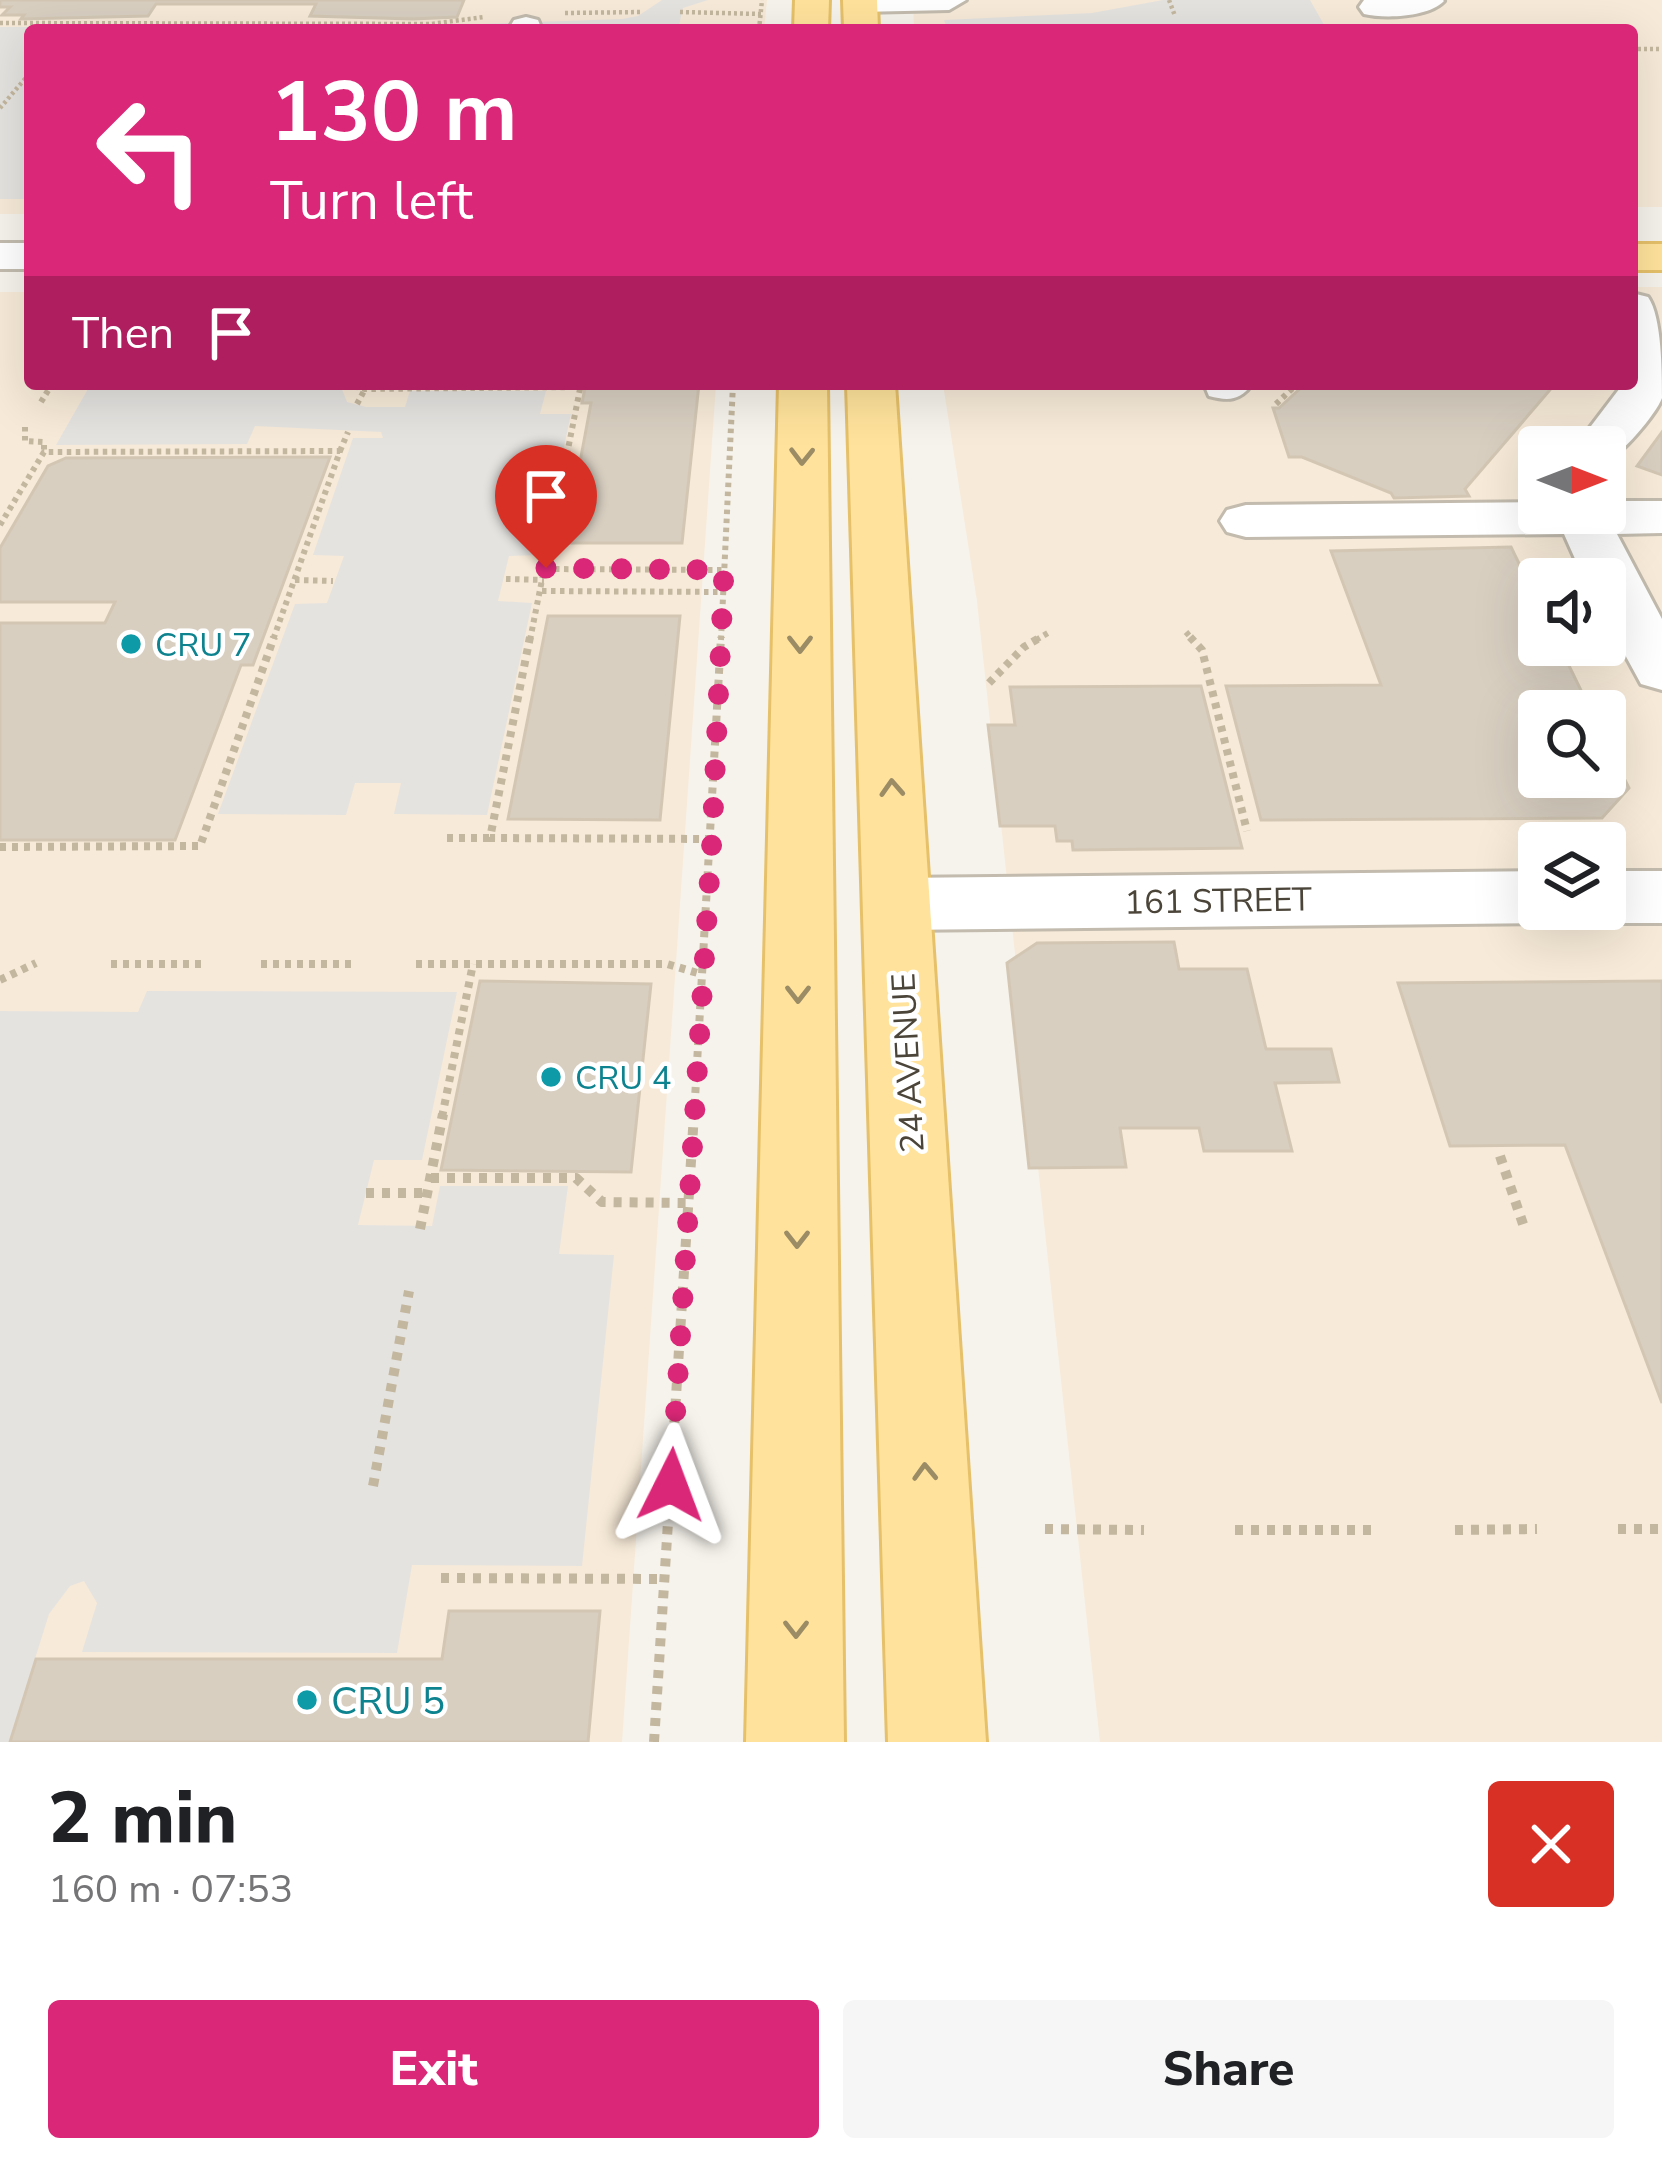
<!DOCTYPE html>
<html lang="en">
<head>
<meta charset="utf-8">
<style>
	:root { --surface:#fff; --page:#f6f6f6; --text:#202124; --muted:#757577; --accent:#db2777 }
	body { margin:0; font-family:"Nunito Sans",sans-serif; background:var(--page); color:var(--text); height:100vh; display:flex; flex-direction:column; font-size:45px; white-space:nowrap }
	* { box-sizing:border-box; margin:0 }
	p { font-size:39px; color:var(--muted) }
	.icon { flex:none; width:66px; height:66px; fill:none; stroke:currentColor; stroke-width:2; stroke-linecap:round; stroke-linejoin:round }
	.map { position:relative; height:1742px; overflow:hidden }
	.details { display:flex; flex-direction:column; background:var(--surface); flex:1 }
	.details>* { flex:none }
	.guide { position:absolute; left:24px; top:24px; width:1614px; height:366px; border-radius:12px; box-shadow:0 12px 48px #0002; background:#db2777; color:#fff; overflow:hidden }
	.needle { width:78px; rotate:90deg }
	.tools { position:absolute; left:1518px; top:426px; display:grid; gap:24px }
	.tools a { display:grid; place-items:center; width:108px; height:108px; border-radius:12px; background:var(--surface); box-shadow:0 12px 48px #0002; font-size:60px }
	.pin { position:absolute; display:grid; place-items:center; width:102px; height:102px; color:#fff; margin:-123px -51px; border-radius:50% 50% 50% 0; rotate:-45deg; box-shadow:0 0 12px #0007 }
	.pin .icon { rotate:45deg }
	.me { position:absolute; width:132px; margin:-66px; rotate:3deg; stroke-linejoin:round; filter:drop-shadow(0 0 9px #0008) }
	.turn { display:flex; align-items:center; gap:42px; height:252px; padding:0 48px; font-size:54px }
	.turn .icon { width:156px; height:156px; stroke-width:2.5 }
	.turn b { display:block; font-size:84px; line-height:102px }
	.then { display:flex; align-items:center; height:114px; padding:0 48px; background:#0003; gap:24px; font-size:45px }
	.round { display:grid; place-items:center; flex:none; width:126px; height:126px; border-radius:12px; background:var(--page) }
	.summary { display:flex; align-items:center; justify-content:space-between; height:204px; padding:0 48px }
	h1 { font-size:72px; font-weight:800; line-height:90px }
	.primary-button { display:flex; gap:24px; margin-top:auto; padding:24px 48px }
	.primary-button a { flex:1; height:138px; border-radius:12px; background:var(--accent); color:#fff; font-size:48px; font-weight:800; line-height:138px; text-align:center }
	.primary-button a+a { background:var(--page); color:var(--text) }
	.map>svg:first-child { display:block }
	.commercial { fill:#f7ead8; fill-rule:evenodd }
	.parking { fill:#e5e3e0 }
	.building { fill:#d8cfc1; stroke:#d3c7b4; stroke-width:3 }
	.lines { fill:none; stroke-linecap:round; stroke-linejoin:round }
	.minor-casing { stroke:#c2bbae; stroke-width:6 }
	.major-casing { stroke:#e6c16a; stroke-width:6 }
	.path-far3 { stroke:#c4b79f; stroke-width:4.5; stroke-dasharray:3 3; stroke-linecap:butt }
	.path-far2 { stroke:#c4b79f; stroke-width:6; stroke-dasharray:4.5 4.5; stroke-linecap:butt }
	.path-far1 { stroke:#c4b79f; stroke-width:8; stroke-dasharray:6 6; stroke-linecap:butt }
	.path { stroke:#c4b79f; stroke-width:10; stroke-dasharray:8 8; stroke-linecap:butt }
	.minor { fill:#fff; fill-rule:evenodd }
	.major { fill:#ffe39c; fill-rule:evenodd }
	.oneway { stroke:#9c8c66 }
	.route { stroke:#db2777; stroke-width:21; stroke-dasharray:0 37.8 }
	.culture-dot { fill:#0f9aa8; stroke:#fff; stroke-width:4.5 }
	.labels { text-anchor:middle; stroke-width:9; stroke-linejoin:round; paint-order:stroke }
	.culture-label { font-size:33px; fill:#0d838f; stroke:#fff; text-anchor:start }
	.street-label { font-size:33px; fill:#4b4439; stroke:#fff }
	.near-culture-label { font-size:39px; fill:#0d838f; stroke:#fff; text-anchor:start }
</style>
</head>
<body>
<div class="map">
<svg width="1662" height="1742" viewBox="0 0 1662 1742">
	<rect width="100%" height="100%" fill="#f6f3ec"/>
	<!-- commercial -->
	<g class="commercial">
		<path d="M0,0H767L764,30H30V214H0Z"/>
		<path d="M913,0H1662V207H1632V30H914Z"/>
		<path d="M1632,287H1662V1742H1100L977,601L943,384H1632ZM1539,447H1605V513H1539ZM1539,579H1605V645H1539ZM1539,711H1605V777H1539ZM1539,843H1605V909H1539Z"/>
		<path d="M0,292H30V384H716L622,1742H0Z"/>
	</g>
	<!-- parking -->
	<g class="parking">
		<path d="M662,0H708L683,8L678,30H30V199H0V27L423,26L622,19L638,16Z"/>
		<path d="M1163,0H1310L1327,30H948L944,20L1092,13Z"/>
		<path d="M57,384H340L347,402L366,407H405L410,391H546L540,414H571L541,555L509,556L498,601L532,603L487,815L394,814L401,783H355L346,815L218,814L295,604L327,603L344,556L313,555L353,438H383L381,432L255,426L247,444L56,445L88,389H54Z"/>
		<path d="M147,991L457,992L422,1160H374L358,1225L432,1226L440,1186H568L559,1254L614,1255L582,1566L412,1565L397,1653L82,1652L97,1603L84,1581L70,1586L49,1614L9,1742H0V1011L138,1012Z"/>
	</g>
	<!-- building -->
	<g class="building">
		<path d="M0,0H464L457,17L413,19L310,16L316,4H156L148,16L21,19L24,15H2L10,7H0Z"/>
		<path d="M595,384H699L682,543H565L591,403H582L585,388Z"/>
		<path d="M1305,384H1555L1465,489L1469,496L1394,498L1391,493L1302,457H1289L1273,408H1279Z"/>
		<path d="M1662,432V475L1637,466Z"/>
		<path d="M330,457L253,665H241L175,840H0V623H105L115,602H0V548L48,466L66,458Z"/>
		<path d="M1511,547L1539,605V645H1559L1591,711H1539V777H1605V740L1629,788L1602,818L1261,820L1226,686L1381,685L1331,551Z"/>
		<path d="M548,616H680L660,820L508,819Z"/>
		<path d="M1201,686L1242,848L1073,850L1072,841H1057L1055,826H1000L988,725H1015L1010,687Z"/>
		<path d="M1174,942L1179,969H1247L1266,1049H1331L1339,1082L1275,1083L1292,1151H1204L1199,1128H1120L1126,1167L1029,1168L1007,963L1037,943Z"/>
		<path d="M480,981L651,984L631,1172L441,1170Z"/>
		<path d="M1662,981V1403L1565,1145L1450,1146L1398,983Z"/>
		<path d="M449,1611H600L588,1742H10L36,1659H442Z"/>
	</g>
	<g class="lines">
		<defs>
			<g id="minor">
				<path d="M845,0H966L949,10L860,12L848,9Z"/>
				<path d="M1364,0H1443L1444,1C1429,17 1385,19 1364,14L1359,7Z"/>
				<path d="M526,17L538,20L542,30H508L514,20Z"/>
				<rect x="0" y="243" width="30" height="26"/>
				<path d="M1632,293L1648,297C1662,317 1662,373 1662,398C1656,414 1620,457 1605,461V447H1575L1623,384H1632L1636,367Z"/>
				<path d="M1204,384H1252C1240,401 1228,401 1209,396Z"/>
				<path d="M1605,501H1662V533L1617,534L1662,619V690L1641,684L1605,618V579H1584L1564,534L1246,537L1227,532L1220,521L1227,510L1246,505L1539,502V513H1605Z"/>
				<path d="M1539,871V909H1566L1563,915L1539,923L898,930L874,923L864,904L874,885L898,878Z"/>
				<path d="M1605,871H1662V923H1605L1581,915L1578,909H1605Z"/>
			</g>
			<g id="major">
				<path d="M795,0H829L828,30H794Z"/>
				<path d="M843,0H877L878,30H844Z"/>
				<rect x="1632" y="244" width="30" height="26"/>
				<path d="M779,384H827L844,1742H746Z"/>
				<path d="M847,384H895L986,1742H888Z"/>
			</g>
		</defs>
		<!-- minor casing -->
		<use href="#minor" class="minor-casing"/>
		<!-- major casing -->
		<use href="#major" class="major-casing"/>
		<!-- path-far3 -->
		<g class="path-far3">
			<path d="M1169,0L1175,16"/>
			<path d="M680,12L761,14"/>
			<path d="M565,13L642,12"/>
			<path d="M0,23L431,24L484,17"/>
			<path d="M759,30L762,0"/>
			<path d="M1632,49H1662"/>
			<path d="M0,108L30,73"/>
		</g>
		<!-- path-far2 -->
		<g class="path-far2">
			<path d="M345,384L365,389L581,387"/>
			<path d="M41,402L52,384"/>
			<path d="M357,404L365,389"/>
			<path d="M1276,404L1297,384"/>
			<path d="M25,427V441L44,442V452"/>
			<path d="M340,451L348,432"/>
			<path d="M0,525L44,452L340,451L273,640"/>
			<path d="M546,569L724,570"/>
			<path d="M506,579L544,580"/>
			<path d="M295,580L333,581"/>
			<path d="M542,591L723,592"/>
			<path d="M1186,632L1193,640"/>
			<path d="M530,640L581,384"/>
			<path d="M721,640L733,384"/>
			<path d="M1036,640L1048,633"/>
		</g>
		<!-- path-far1 -->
		<g class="path-far1">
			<path d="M530,637L490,838L712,839"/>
			<path d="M1190,637L1202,650L1247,831"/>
			<path d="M989,683L1024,647L1041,637"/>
			<path d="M447,838H490"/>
			<path d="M0,847L200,846L274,637"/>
			<path d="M111,964H201"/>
			<path d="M261,964H356"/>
			<path d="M416,964H667L701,974"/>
			<path d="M0,980L36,963"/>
			<path d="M442,1117L473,964"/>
			<path d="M694,1117L721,637"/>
		</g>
		<!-- path -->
		<g class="path">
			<path d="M1500,1156L1525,1230"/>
			<path d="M431,1178H576L602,1202L687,1203"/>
			<path d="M366,1193H428"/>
			<path d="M420,1229L443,1114"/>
			<path d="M373,1486L409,1291"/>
			<path d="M1045,1529L1144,1530"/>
			<path d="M1618,1529H1662"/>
			<path d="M1235,1530H1372"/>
			<path d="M1455,1530L1537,1529"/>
			<path d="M441,1578L665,1579"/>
			<path d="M654,1742L694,1114"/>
		</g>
		<!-- minor -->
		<use href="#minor" class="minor"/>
		<!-- major -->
		<use href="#major" class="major"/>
	</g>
	<!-- one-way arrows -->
	<defs><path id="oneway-chevron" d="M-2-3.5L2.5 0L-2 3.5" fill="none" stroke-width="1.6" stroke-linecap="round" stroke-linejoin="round" transform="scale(3)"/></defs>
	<g class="oneway">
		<use href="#oneway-chevron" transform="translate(802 456) rotate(91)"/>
		<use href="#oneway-chevron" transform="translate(800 644) rotate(90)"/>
		<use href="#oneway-chevron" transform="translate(892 788) rotate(-93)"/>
		<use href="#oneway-chevron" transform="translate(798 994) rotate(90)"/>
		<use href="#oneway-chevron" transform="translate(797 1239) rotate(90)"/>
		<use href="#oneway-chevron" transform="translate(925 1472) rotate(-92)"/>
		<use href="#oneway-chevron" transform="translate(796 1629) rotate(90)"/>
	</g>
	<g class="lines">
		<!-- route -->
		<path class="route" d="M546,568L724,570L712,839L671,1485"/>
	</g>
	<!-- markers -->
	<g class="culture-dot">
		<circle cx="131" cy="644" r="12"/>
		<circle cx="551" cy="1077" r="12"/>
		<circle cx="307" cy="1700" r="12"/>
	</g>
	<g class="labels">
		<!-- culture labels -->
		<g class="culture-label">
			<text x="155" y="656">CRU 7</text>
			<text x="575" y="1089">CRU 4</text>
		</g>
		<!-- street labels -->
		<g class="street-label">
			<text transform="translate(1218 900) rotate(-1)" y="12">161 STREET</text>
			<text transform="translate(907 1063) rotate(-93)" y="12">24 AVENUE</text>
		</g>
		<!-- near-culture labels -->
		<g class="near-culture-label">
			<text x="331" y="1714">CRU 5</text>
		</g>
	</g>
</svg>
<div class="tools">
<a><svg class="needle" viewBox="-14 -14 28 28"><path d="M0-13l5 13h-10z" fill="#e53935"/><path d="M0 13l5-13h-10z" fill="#757577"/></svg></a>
<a><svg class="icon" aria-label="sound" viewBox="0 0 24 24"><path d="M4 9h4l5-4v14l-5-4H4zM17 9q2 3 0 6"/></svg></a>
<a><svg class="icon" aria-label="search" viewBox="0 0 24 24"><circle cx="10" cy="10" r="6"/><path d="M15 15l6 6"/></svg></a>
<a><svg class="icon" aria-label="layers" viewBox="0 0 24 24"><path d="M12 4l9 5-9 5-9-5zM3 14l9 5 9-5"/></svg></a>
</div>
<div class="pin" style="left:546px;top:568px;background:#d93025"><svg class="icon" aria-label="arrive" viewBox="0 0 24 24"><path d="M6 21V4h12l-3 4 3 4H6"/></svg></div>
<svg class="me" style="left:671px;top:1485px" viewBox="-20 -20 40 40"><path d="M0-17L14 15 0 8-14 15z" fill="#db2777" stroke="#fff" stroke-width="4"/></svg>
<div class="guide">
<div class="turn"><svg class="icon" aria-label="left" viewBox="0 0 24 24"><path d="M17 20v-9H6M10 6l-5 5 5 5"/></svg><div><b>130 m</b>Turn left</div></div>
<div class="then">Then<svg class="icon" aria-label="arrive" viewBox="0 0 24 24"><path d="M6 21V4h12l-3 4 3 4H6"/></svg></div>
</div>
</div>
<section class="details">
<div class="summary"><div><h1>2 min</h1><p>160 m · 07:53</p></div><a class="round" style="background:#d93025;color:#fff"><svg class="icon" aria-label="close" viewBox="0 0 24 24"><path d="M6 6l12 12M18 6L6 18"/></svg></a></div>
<div class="primary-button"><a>Exit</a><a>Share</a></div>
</section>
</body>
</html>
